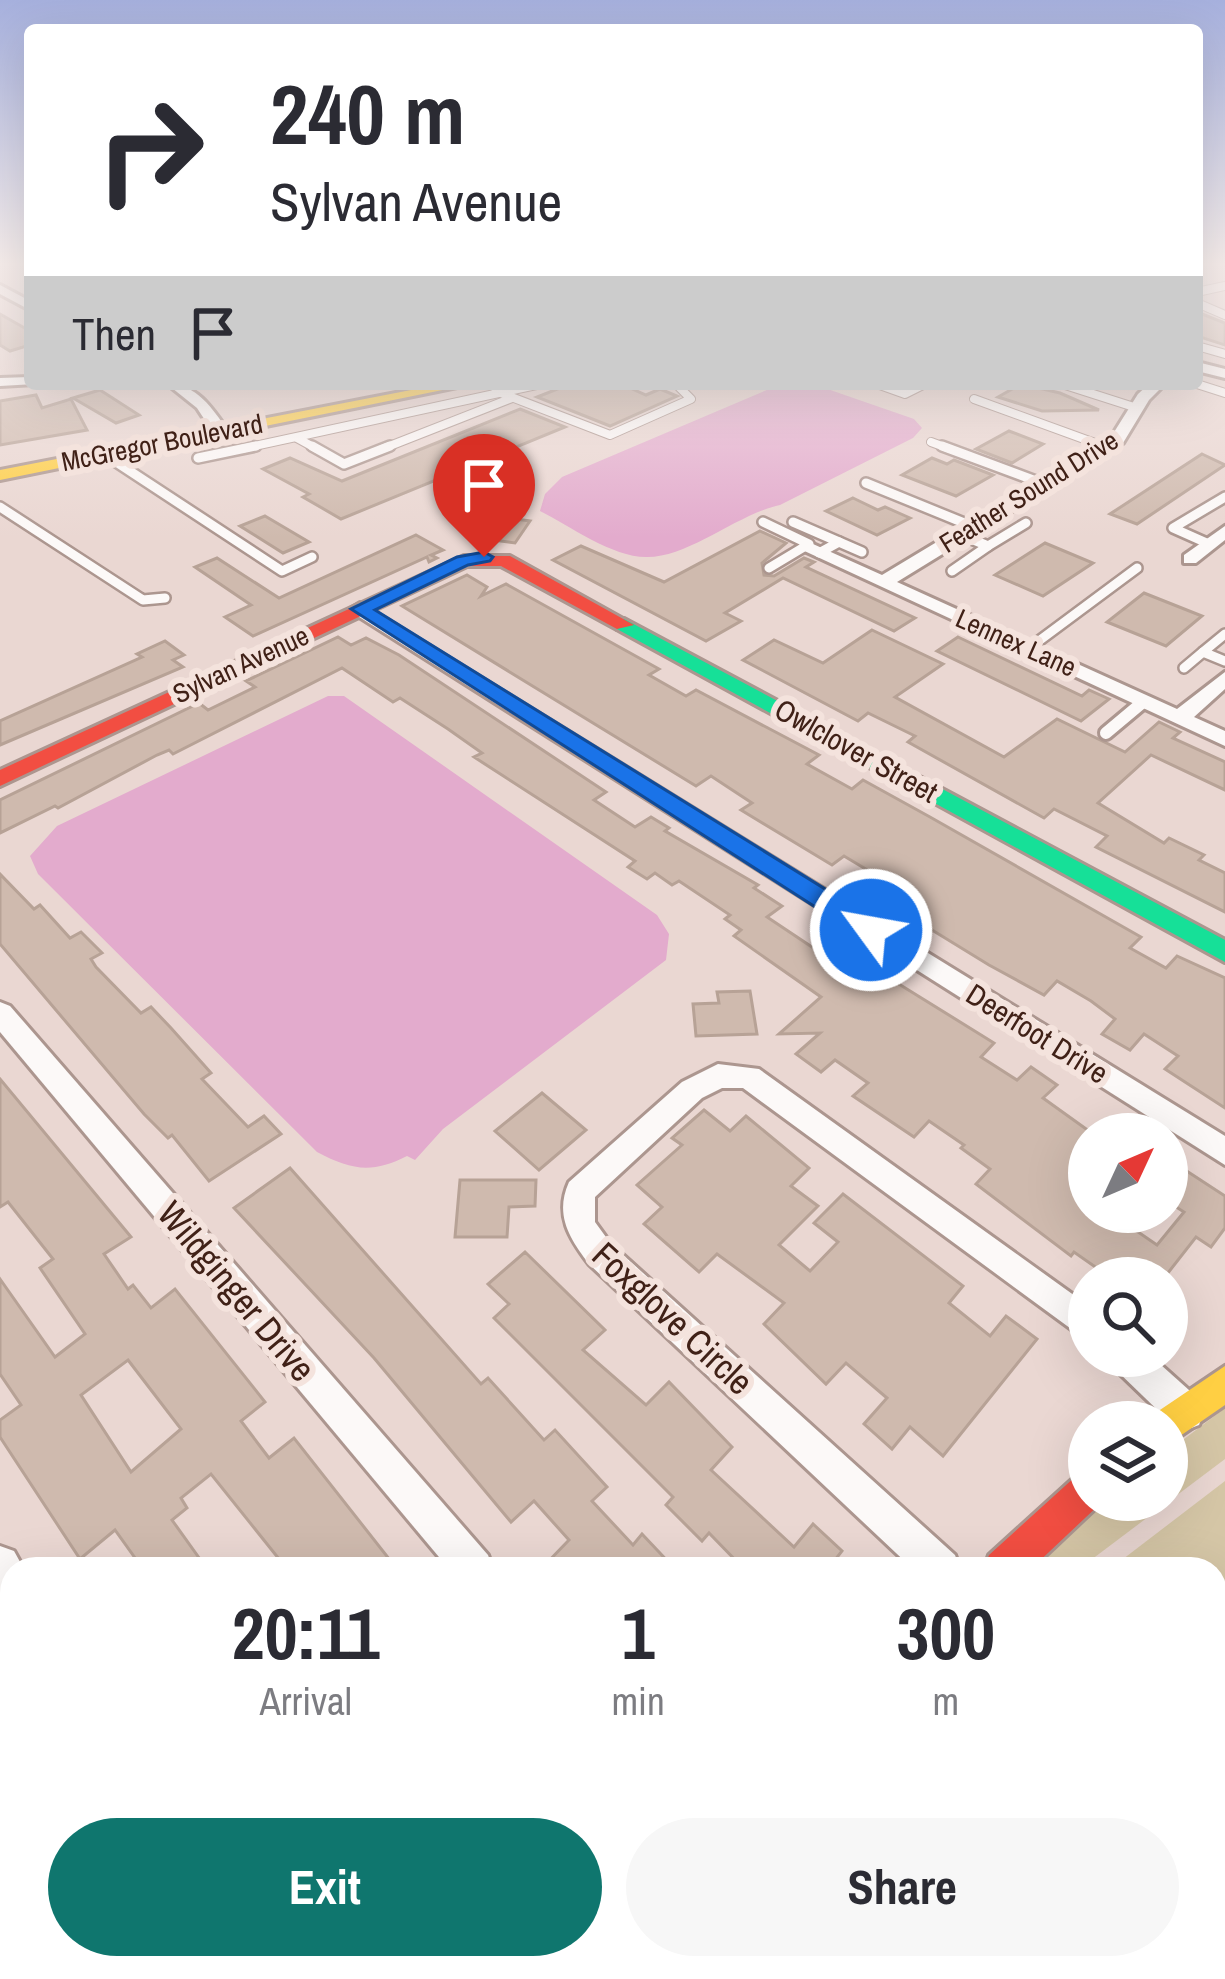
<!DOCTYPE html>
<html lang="en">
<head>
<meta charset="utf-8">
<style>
	:root { --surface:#fff; --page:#f7f7f7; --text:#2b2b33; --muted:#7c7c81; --accent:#0f766e }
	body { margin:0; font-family:"Archivo Narrow",sans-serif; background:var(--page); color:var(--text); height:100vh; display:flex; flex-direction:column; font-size:45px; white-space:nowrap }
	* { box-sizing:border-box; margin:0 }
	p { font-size:39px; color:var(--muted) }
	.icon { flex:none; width:66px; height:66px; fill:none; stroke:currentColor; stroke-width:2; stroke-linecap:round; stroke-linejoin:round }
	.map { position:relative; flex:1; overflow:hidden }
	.drawer { position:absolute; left:0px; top:1557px; width:1227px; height:423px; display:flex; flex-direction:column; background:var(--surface); border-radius:36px 36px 0 0; box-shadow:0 12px 48px #0002 }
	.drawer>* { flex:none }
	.banner { position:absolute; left:24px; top:24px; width:1179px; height:366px; border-radius:12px; box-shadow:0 12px 48px #0002; background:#fff; color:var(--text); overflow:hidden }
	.needle { width:78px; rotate:46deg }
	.tools { position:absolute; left:1068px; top:1113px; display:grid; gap:24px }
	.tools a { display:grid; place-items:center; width:120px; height:120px; border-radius:50%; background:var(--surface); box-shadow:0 12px 48px #0002; font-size:60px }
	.pin { position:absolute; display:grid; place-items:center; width:102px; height:102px; color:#fff; margin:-123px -51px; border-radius:50% 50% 50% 0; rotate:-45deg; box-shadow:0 0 12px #0007 }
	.pin .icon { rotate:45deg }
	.me { position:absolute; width:132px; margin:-66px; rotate:302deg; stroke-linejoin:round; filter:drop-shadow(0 0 9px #0008) }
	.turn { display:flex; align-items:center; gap:42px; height:252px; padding:0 48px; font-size:54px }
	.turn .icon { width:156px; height:156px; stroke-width:2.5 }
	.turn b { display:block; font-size:84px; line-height:102px }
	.then { display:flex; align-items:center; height:114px; padding:0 48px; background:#0003; gap:24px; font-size:45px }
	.eta { display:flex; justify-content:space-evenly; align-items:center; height:204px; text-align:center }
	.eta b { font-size:72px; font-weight:800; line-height:84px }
	.action { display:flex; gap:24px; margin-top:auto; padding:24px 48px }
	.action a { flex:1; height:138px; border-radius:72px; background:var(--accent); color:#fff; font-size:48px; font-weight:800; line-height:138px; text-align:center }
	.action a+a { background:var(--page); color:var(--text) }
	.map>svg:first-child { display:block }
	.green { fill:#d5c6a6 }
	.water { fill:#e3abcd }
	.building { fill:#cfbaae; stroke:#b7a296; stroke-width:3; fill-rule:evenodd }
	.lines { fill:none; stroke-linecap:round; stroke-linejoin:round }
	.lane-far2-casing { stroke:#ac968f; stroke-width:10 }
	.lane-far1-casing { stroke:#ac968f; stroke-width:14 }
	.lane-casing { stroke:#ac968f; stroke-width:18 }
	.street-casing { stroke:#ac968f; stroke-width:6 }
	.fast-casing { stroke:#ac968f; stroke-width:6 }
	.slow-casing { stroke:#ac968f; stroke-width:6 }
	.jam-casing { stroke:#ac968f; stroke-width:6 }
	.lane-far2 { stroke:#fcf9f8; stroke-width:8 }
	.lane-far1 { stroke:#fcf9f8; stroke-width:9 }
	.lane { stroke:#fcf9f8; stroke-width:12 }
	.street { fill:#fcf9f8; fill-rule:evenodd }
	.fast { fill:#16e098; fill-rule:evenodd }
	.slow { fill:#ffcf43; fill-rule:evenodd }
	.jam { fill:#f24e42; fill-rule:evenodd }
	.route { fill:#1a73e8; stroke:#114b97; stroke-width:3 }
	.labels { text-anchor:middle; stroke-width:12; stroke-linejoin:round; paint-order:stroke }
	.far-street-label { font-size:27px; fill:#402117; stroke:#f4e3dd }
	.street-label { font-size:30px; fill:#402117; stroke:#f4e3dd }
	.near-street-label { font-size:36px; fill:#402117; stroke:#f4e3dd }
</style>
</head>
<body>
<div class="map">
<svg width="1225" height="1979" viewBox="0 0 1225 1979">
	<rect width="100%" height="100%" fill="#ead7d2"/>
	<!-- green -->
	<g class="green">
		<path d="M1225,1408V1459L1079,1569H1035L1108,1500H1167V1452Z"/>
		<path d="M1225,1481V1979H773L780,1968H1215V1569H1110Z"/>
	</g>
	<!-- water -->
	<g class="water">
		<path d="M781,384H813L914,419L922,428L913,438L780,505C737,514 688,558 646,557C612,557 570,526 540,511L545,494L562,477Z"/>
		<path d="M328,696H344L657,915L669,934L666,960L443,1129L415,1160L407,1156C372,1174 351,1170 317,1152L38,874L30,856L57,826Z"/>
	</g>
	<!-- building -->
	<g class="building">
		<path d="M1197,312L1225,323V345L1197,336Z"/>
		<path d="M0,314L30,331V345L10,351L0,345Z"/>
		<path d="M570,384H621L646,395L660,389L677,396L610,426L537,397Z"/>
		<path d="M1021,384L1060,393L1099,410L1042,411L998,397Z"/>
		<path d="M100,390L139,415L116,423L73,398Z"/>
		<path d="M36,395L42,408L71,399L87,430L0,445V401Z"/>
		<path d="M520,409L565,427L341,519L303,497L309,494L263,469L290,458L342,481Z"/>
		<path d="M1009,431L1043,444L1012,463L976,449Z"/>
		<path d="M1202,454L1225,465L1137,524L1110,514Z"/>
		<path d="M932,458L947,464L954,460L993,475L956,496L902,475Z"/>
		<path d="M853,498L878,510L885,507L910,518L877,535L826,511Z"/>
		<path d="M265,516L309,542L283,553L240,526Z"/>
		<path d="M494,516L530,521L515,543L479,538Z"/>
		<path d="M760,531L786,543L762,563L764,575L774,576L804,558L814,562L806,567L915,618L894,631L783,578L725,613L741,621L706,641L553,560L581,546L664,582Z"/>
		<path d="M416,535L443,550L431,555L437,558L429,562L427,557L253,636L225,617L251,605L195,567L217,558L279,598Z"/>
		<path d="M1045,543L1093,563L1043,596L995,575Z"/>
		<path d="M467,575L487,587L481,596L506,584L659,669L649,675L686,696L696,690L819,755L807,764L852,789L863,780L930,817L1141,937L1130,948L1166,968L1177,956L1225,978V1108L1165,1069L1178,1056L1144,1034L1130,1050L1102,1034L1115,1019L1091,1001L1057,981L1044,995L989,965L880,898L894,886L844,856L832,865L741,810L752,803L711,776L696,786L402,606Z"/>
		<path d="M1144,593L1202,616L1166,646L1107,622Z"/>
		<path d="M872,630L943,664L895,697L1004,757L1057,719L1125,752L1159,722L1180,732L1173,738L1225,762V790L1151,755L1098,803L1164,843L1169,838L1204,855L1199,860L1225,873V912L1096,847L1107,836L1054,809L1044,818L908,742L915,736L868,713L858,721L743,660L774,640L823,663Z"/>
		<path d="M338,637L351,645L366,638L399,655L606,792L594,800L635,827L651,817L669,828L665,831L758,885L754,888L782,906L767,917L812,947L823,937L994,1043L981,1057L1017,1080L1031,1067L1057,1085L1043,1098L1089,1131V1212H1109L1157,1245L1184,1212L1167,1201V1180L1179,1166L1225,1196V1228L1211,1247L1196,1237L1164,1278H1111L1074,1252L1071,1256L976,1184L990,1169L961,1148L964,1145L929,1121L914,1137L853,1096L868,1083L835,1060L821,1072L796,1054L820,1033L779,1034L821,997L734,936L741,930L725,919L730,915L679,881L672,885L655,873L647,879L628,867L635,861L474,757L482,753L448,729L400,698L393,702L342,668L173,754L169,750L157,755L58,808L55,806L0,833V800L199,703L208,710L255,687L246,681Z"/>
		<path d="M958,637L1082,696L1089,690L1109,699L1081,721L937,651Z"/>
		<path d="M165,641L184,655L173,660L183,667L0,745V721L142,657L137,654Z"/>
		<path d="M0,874L34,909L40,905L70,938L81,932L102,953L91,959L96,967L141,1013L151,1007L171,1028L211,1073L202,1079L248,1127L264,1116L281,1134L209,1181L172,1135L168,1138L144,1114L0,944Z"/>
		<path d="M750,991L757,1034L696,1036L693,1004L719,1003L717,992Z"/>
		<path d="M0,1079L131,1237L104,1254L128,1289L133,1285L151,1308L175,1289L265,1402L241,1421L269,1458L294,1438L397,1569H287L211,1474L181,1498L187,1508L172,1520L207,1569H143L115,1530L80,1559L0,1437V1420L21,1405L0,1374V1279L55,1357L85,1334L40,1268L53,1259L8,1202L0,1207ZM128,1360L181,1429L131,1472L81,1395Z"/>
		<path d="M542,1093L586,1130L539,1170L495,1131Z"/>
		<path d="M704,1110L730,1131L746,1116L809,1168L791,1186L818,1206L779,1245L810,1271L838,1242L814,1223L843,1194L963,1286L949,1303L990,1336L1006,1316L1037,1339L943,1456L910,1427L892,1449L864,1424L887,1398L846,1363L826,1384L764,1324L784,1303L717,1254L699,1272L644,1224L662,1207L637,1185L682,1145L672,1138Z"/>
		<path d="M290,1168L481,1384L488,1378L544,1440L555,1430L607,1487L592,1501L633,1545L642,1534L675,1569H541L569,1540L534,1501L511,1522L374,1358L234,1208Z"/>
		<path d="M460,1180H536L535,1206L509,1207L507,1237H455Z"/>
		<path d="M525,1252L605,1330L583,1350L646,1405L669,1382L732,1447L711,1470L794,1547L813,1524L842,1551L828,1569H744L709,1533L702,1541L666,1505L673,1497L494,1318L509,1304L488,1284Z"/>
	</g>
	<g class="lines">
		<defs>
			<g id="lane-far2">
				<path d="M1197,292L1225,286"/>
				<path d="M1197,303L1225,315"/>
				<path d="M1197,346L1225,354"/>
				<path d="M490,384L501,393L610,435L691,399L676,384"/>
				<path d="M877,384L905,394L925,384"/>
				<path d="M1062,384L1137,408"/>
				<path d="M1197,384L1225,393"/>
				<path d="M974,399L1106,447"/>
				<path d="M297,438L317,449"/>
				<path d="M931,442L950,449"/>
				<path d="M241,449L541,384"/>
				<path d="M382,449L512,398"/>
			</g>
			<g id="lane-far1">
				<path d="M312,446L344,464L390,446"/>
				<path d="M942,446L1044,484"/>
				<path d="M104,454L282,571L312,557"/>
				<path d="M198,458L256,446"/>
				<path d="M866,483L974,527"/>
				<path d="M0,507L143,600L165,598"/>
				<path d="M763,522L809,544L769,568"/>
				<path d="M793,522L839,542L819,553"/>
				<path d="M962,535L988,546L1026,523"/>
				<path d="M839,542L862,552"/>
				<path d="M1209,544L1173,528L1225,497"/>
				<path d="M952,571L988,546"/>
				<path d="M1225,634L1203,652L1225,661"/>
				<path d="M1028,649L1137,568"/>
				<path d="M1184,668L1203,652"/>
			</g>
			<path id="lane" d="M1106,733L1143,702"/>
			<g id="street">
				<path d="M0,285L30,301V310L0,294Z"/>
				<path d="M1197,362L1225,369V378L1197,371Z"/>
				<path d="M30,377V384H35L0,386V378Z"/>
				<path d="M167,384C197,384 212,408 228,431L226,434H214L197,408Z"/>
				<path d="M1149,384H1165L1149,400L1123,443L897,582L1177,709L1225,672V689L1194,717L1225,731V746L798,548L813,544L882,575L1111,437L1138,394Z"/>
				<path d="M1225,526V540L1196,563H1184V555Z"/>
				<path d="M360,603L1225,1136V1165L353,613L350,609Z"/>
				<path d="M0,1002L10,1006L488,1555L493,1569H449L0,1032Z"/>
				<path d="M718,1064L759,1069L1089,1306V1342L743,1088H722L702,1098L595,1197V1222L611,1244L955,1555L960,1569H913L589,1264C570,1239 554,1215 569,1182L682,1082Z"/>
				<path d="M1109,1356H1151L1199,1399L1204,1412L1199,1425L1186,1430L1173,1425L1114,1368Z"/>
				<path d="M0,1546L14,1551L24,1569H12V1605L0,1600Z"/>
				<path d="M220,1968H269L274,1979H224Z"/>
			</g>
			<path id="fast" d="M624,619L1225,940V962L617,629V621Z"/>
			<g id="slow">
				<path d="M442,384H472L0,480V470Z"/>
				<path d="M1225,1366V1405L1167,1445V1422H1151L1154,1414Z"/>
			</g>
			<g id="jam">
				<path d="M464,556H510L634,625L617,629L501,566H467L0,786V770Z"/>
				<path d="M1089,1470V1500L1102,1502L1031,1569H984L989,1555L1076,1476Z"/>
				<path d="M657,1968H706L702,1979H652Z"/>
			</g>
		</defs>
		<!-- lane-far2 casing -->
		<use href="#lane-far2" class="lane-far2-casing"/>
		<!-- lane-far1 casing -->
		<use href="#lane-far1" class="lane-far1-casing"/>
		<!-- lane casing -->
		<use href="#lane" class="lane-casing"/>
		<!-- street casing -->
		<use href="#street" class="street-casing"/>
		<!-- fast casing -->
		<use href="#fast" class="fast-casing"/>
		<!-- slow casing -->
		<use href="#slow" class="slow-casing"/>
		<!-- jam casing -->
		<use href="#jam" class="jam-casing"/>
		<!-- lane-far2 -->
		<use href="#lane-far2" class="lane-far2"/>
		<!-- lane-far1 -->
		<use href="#lane-far1" class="lane-far1"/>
		<!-- lane -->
		<use href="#lane" class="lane"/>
		<!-- street -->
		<use href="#street" class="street"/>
		<!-- fast -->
		<use href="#fast" class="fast"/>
		<!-- slow -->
		<use href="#slow" class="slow"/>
		<!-- jam -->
		<use href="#jam" class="jam"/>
	</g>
	<!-- sky -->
	<linearGradient id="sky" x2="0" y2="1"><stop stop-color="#a6b0dd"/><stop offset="0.49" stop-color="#f6edeb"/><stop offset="1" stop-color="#f6edeb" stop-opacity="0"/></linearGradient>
	<rect width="1225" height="538" fill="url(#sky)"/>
	<!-- route -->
	<path class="route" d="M484,552L493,557L490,561L468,565L375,610L880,923L884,930L880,937H862L351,609L457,557Z"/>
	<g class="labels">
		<!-- far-street labels -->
		<g class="far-street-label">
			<text transform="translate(162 443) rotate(-11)" y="9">McGregor Boulevard</text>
			<text transform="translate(1029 492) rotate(-32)" y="9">Feather Sound Drive</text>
			<text transform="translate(1016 643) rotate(24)" y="9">Lennex Lane</text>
			<text transform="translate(241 665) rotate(-25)" y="9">Sylvan Avenue</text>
		</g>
		<!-- street labels -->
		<g class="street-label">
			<text transform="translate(856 751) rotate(29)" y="10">Owlclover Street</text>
			<text transform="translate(1037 1034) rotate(32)" y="10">Deerfoot Drive</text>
		</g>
		<!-- near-street labels -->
		<g class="near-street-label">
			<text transform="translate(237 1291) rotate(50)" y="13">Wildginger Drive</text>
			<text transform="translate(673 1318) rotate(43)" y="13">Foxglove Circle</text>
		</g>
	</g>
</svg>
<div class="tools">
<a><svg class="needle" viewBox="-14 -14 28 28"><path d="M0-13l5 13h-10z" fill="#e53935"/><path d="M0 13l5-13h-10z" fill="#7c7c81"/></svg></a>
<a><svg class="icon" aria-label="search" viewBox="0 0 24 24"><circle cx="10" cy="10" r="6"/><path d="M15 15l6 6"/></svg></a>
<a><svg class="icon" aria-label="layers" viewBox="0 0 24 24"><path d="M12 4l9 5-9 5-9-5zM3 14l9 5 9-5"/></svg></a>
</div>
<div class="pin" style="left:484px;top:557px;background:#d93025"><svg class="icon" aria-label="arrive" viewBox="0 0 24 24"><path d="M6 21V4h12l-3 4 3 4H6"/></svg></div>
<svg class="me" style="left:871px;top:930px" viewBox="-20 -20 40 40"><circle r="17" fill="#1a73e8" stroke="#fff" stroke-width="3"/><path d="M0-11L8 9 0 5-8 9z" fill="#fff"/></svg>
<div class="banner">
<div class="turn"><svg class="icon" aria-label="right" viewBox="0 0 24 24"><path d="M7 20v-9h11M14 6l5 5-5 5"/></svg><div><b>240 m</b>Sylvan Avenue</div></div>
<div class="then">Then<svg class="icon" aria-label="arrive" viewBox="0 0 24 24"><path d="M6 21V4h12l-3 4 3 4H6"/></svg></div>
</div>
<section class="drawer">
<div class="eta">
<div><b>20:11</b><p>Arrival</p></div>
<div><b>1</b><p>min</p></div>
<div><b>300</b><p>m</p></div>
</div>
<div class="action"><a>Exit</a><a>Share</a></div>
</section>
</div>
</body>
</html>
